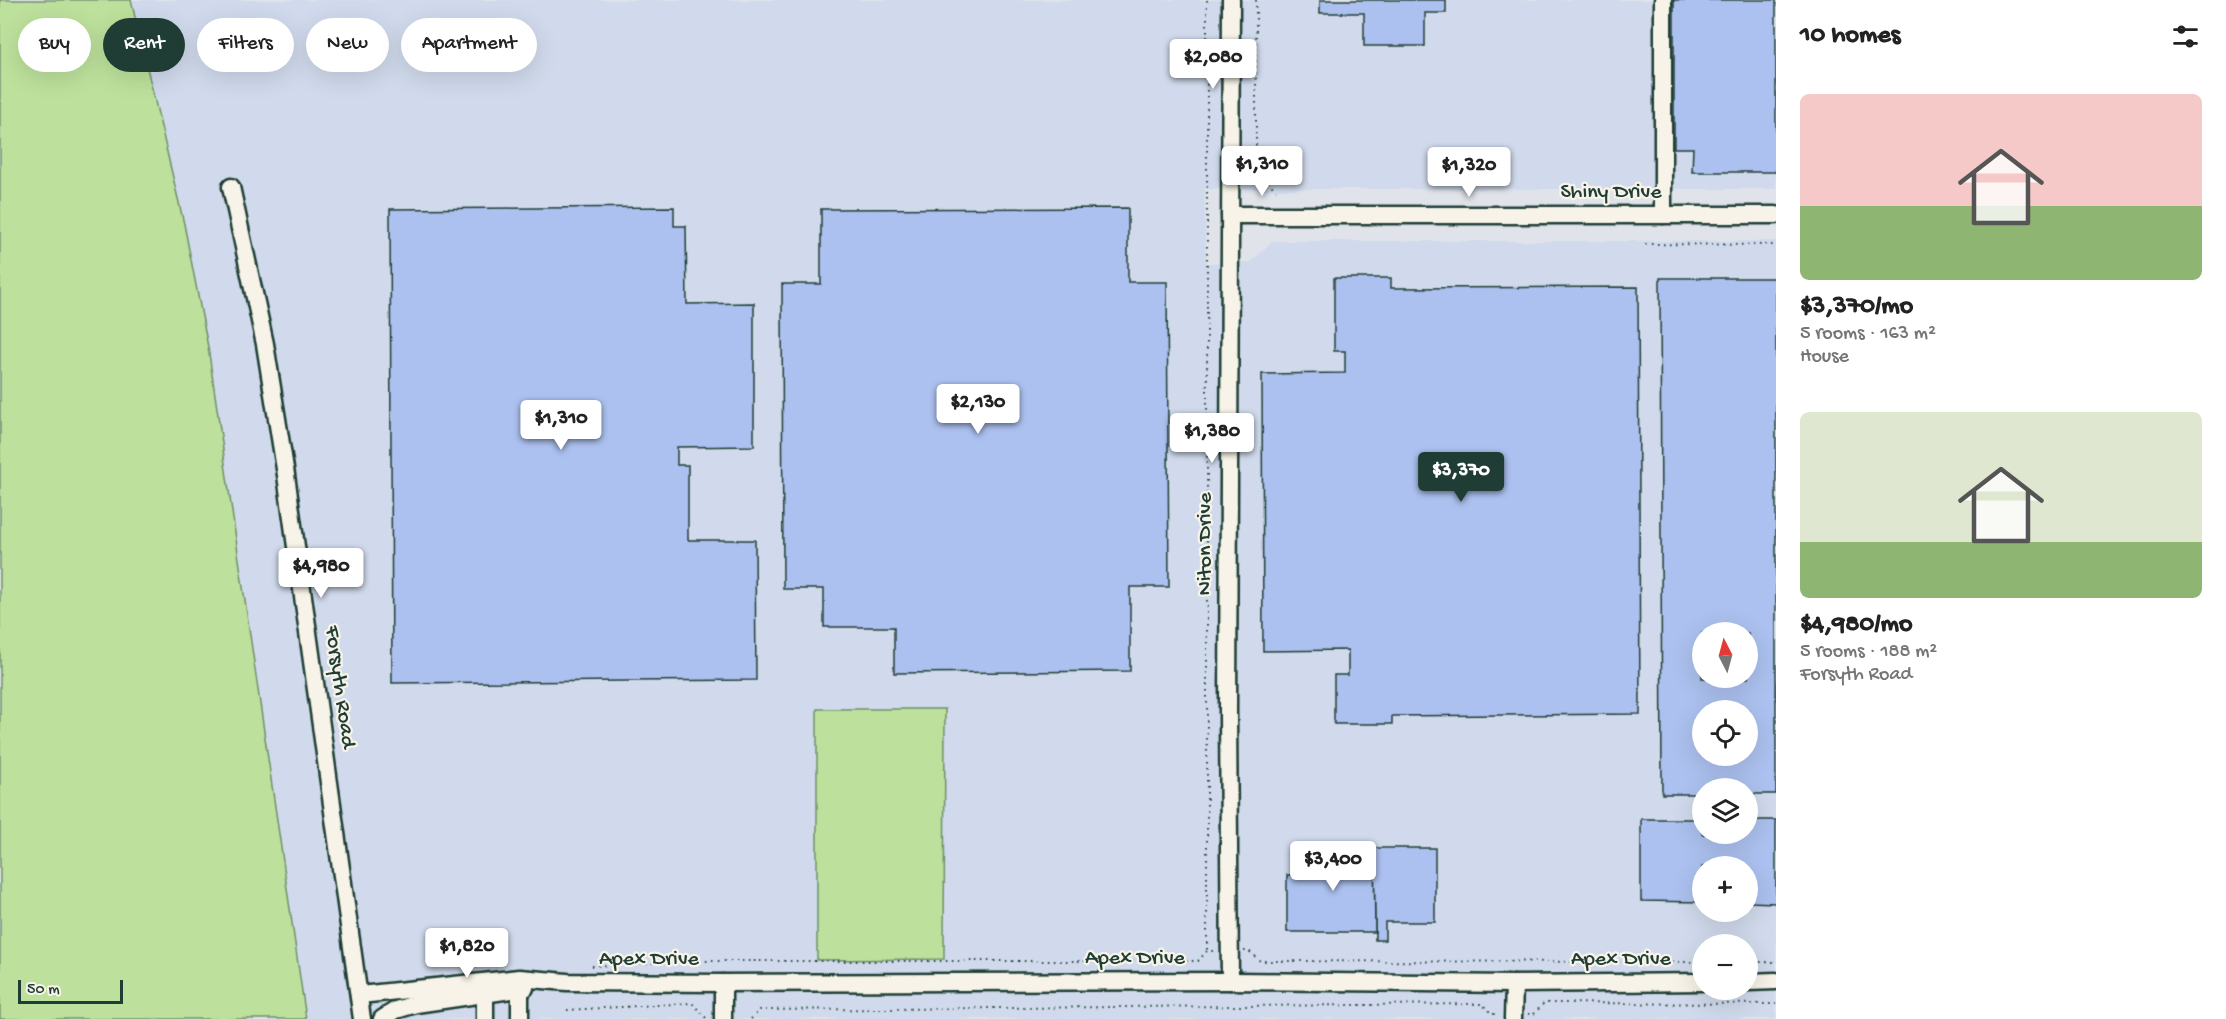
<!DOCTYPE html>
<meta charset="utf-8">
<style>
body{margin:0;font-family:"Gochi Hand",sans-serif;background:#f2f2f2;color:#222;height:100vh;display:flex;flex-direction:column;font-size:22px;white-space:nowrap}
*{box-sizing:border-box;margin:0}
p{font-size:20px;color:#767676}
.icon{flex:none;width:33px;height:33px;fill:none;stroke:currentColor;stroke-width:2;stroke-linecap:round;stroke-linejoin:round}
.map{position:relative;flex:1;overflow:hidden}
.sheet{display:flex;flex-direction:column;background:#fff;width:450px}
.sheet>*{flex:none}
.top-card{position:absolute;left:18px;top:18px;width:570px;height:54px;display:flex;gap:12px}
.needle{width:39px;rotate:354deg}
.fabs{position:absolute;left:1692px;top:622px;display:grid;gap:12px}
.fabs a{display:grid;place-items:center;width:66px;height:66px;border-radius:50%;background:#fff;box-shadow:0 6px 24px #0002;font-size:30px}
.scale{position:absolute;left:18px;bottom:15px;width:105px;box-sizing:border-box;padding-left:6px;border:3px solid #1f3d34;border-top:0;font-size:16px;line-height:21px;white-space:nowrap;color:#1f3d34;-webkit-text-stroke:4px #f7f3e8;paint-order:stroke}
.price{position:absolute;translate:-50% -51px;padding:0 14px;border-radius:6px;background:#fff;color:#222;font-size:20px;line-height:39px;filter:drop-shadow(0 2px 3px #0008)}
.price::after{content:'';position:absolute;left:50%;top:36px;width:18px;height:14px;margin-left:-9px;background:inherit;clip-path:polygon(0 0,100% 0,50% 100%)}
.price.on{background:#1f3d34;color:#fff}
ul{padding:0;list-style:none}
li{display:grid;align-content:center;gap:12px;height:318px;padding:0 24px}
li span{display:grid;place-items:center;height:186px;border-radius:9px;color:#555}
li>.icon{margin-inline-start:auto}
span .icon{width:108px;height:108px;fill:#fffc;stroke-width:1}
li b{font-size:26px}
h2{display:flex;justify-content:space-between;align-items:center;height:72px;padding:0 24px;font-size:26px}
.pill{padding:0 21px;border-radius:27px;background:#fff;box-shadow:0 6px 24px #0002;font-size:21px;line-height:54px}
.pill.on{background:#1f3d34;color:#fff}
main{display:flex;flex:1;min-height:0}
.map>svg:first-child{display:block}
.built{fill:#d0daec;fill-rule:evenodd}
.green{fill:#bde19c;stroke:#6e8f68;stroke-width:1.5}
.building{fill:#acc1ef;stroke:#1f3d34;stroke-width:1.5;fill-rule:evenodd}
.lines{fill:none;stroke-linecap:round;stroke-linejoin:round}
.minor-casing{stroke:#1f3d34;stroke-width:21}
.path{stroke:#1f3d34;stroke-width:2;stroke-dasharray:1.5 4.5;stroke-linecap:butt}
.minor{stroke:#f7f3e8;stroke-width:16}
.labels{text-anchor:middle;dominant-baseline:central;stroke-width:4.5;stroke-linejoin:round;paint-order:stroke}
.street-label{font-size:22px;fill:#1f3d34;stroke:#f7f3e8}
</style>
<main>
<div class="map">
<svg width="1776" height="1019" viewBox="0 0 1776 1019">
<rect width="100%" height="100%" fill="#e0e4ea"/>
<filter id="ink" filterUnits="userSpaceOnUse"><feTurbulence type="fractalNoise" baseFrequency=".0167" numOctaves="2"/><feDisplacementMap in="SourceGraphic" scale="12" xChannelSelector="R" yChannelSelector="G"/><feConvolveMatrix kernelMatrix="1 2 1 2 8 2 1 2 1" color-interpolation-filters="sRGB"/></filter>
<g filter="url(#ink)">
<!-- built -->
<path class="built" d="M 0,0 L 1776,0 L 1776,189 L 1205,189 L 1206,263 L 1251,262 L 1272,241 L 1776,241 L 1776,1019 L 0,1019 ZM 1702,633 L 1748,633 L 1748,678 L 1702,678 ZM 1702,711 L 1748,711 L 1748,756 L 1702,756 ZM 1702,789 L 1748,789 L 1748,834 L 1702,834 ZM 1702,867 L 1748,867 L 1748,912 L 1702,912 ZM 1702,945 L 1748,945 L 1748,990 L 1702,990 Z"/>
<!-- green -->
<g class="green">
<path d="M 0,0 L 131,0 L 184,224 L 208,347 L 306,1019 L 0,1019 Z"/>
<path d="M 817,709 L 945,709 L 944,959 L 817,960 Z"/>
</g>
<!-- building -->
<g class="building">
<path d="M 1320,0 L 1446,0 L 1446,13 L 1425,13 L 1425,46 L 1364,46 L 1364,13 L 1320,13 Z"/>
<path d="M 1674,0 L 1776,0 L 1776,172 L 1692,172 L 1693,148 L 1674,148 Z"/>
<path d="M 674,207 L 674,226 L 686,226 L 687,304 L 754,303 L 754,446 L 677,447 L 677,465 L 688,465 L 688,540 L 755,540 L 756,680 L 392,683 L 390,209 Z"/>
<path d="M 1128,208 L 1128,282 L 1167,282 L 1169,587 L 1130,587 L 1130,671 L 894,673 L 894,627 L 824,627 L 824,589 L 783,589 L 782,284 L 821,284 L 821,209 Z"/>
<path d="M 1334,278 L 1391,278 L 1391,288 L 1638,287 L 1640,714 L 1392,716 L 1392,724 L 1334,724 L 1334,675 L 1348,675 L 1348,650 L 1263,651 L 1262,374 L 1345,373 L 1345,351 L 1334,351 Z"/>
<path d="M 1660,278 L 1776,278 L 1776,794 L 1748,794 L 1748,789 L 1702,789 L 1702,794 L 1662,794 ZM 1702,633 L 1748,633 L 1748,678 L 1702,678 ZM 1702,711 L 1748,711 L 1748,756 L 1702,756 Z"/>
<path d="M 1641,819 L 1702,819 L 1702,834 L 1748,834 L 1748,820 L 1776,820 L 1776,903 L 1748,902 L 1748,867 L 1702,867 L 1702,902 L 1641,901 Z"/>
<path d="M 1374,848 L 1435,848 L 1435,922 L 1385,922 L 1385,940 L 1375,940 Z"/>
<path d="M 1374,848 L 1375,932 L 1287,932 L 1287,875 L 1303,875 L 1303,849 Z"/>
</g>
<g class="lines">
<!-- minor casing -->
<g class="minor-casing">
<g id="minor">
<path d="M 231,187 L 265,344 L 286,475 L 362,1019"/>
<path d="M 1230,215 L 1776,215"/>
<path d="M 1663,215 L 1663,0"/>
<path d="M 1230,981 L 1228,713 L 1231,0"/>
<path d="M 1748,982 L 1776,981"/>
<path d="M 485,994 L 485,1019"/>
<path d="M 360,995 L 519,978 L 567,982 L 723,983 L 1230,981 L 1514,984 L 1702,982"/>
<path d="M 382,1019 L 396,1010 L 416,1004 L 525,988"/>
<path d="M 520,1019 L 520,989"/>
<path d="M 723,1019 L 723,983"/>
<path d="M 1513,1019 L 1514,984"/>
</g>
</g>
<!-- path -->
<g class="path">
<path d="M 1207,0 L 1207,951"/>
<path d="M 1256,0 L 1256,170 L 1276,190"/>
<path d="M 1645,244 L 1776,245"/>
<path d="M 1244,951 L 1249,951 L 1260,961 L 1702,962"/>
<path d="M 1748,962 L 1776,962"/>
<path d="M 592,966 L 692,961 L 1198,961 L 1207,951 L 1214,951"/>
<path d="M 567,1010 L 692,1003 L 707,1019"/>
<path d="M 1528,1014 L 1534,1014 L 1544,1003 L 1776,1004"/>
<path d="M 751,1019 L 760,1010 L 1482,1004 L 1492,1014 L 1499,1014"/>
</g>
<!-- minor -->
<use href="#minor" class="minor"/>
</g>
</g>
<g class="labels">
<!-- street labels -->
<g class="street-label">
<text x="1611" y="193">Shiny Drive</text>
<text transform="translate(1206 544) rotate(-90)">Niton Drive</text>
<text transform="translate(339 687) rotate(82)">Forsyth Road</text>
<text x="1135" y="959">Apex Drive</text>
<text x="649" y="960">Apex Drive</text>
<text x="1621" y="960">Apex Drive</text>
</g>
</g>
</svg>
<div class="fabs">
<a><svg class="needle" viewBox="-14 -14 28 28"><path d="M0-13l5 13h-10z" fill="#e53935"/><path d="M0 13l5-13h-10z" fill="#767676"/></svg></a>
<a><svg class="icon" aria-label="locate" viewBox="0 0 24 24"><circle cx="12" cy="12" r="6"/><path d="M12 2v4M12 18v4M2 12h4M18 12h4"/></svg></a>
<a><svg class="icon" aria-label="layers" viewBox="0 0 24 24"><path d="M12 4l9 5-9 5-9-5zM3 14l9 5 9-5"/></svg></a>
<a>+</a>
<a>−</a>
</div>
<div class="scale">50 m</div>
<b class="price" style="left:1213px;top:90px">$2,080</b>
<b class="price" style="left:1262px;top:197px">$1,310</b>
<b class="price" style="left:1469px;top:198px">$1,320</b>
<b class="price" style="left:978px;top:435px">$2,130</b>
<b class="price" style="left:561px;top:451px">$1,310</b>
<b class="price" style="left:1212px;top:464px">$1,380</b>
<b class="price on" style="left:1461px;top:503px">$3,370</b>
<b class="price" style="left:321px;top:599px">$4,980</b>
<b class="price" style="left:1333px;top:892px">$3,400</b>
<b class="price" style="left:467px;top:979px">$1,820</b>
<div class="top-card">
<a class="pill">Buy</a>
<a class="pill on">Rent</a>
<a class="pill">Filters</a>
<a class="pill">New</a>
<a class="pill">Apartment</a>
</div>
</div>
<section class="sheet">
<h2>10 homes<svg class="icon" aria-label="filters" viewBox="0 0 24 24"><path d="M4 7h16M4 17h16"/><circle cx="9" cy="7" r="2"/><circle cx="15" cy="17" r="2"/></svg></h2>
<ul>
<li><span style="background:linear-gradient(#f6c9c9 60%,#8fb573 0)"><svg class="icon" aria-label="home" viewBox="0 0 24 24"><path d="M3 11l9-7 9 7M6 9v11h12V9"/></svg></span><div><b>$3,370/mo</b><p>5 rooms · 163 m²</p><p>House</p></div></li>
<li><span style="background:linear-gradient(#dfe7d0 70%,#8fb573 0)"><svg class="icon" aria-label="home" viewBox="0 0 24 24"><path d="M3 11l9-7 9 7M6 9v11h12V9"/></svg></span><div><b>$4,980/mo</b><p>5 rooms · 188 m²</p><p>Forsyth Road</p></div></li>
</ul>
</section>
</main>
